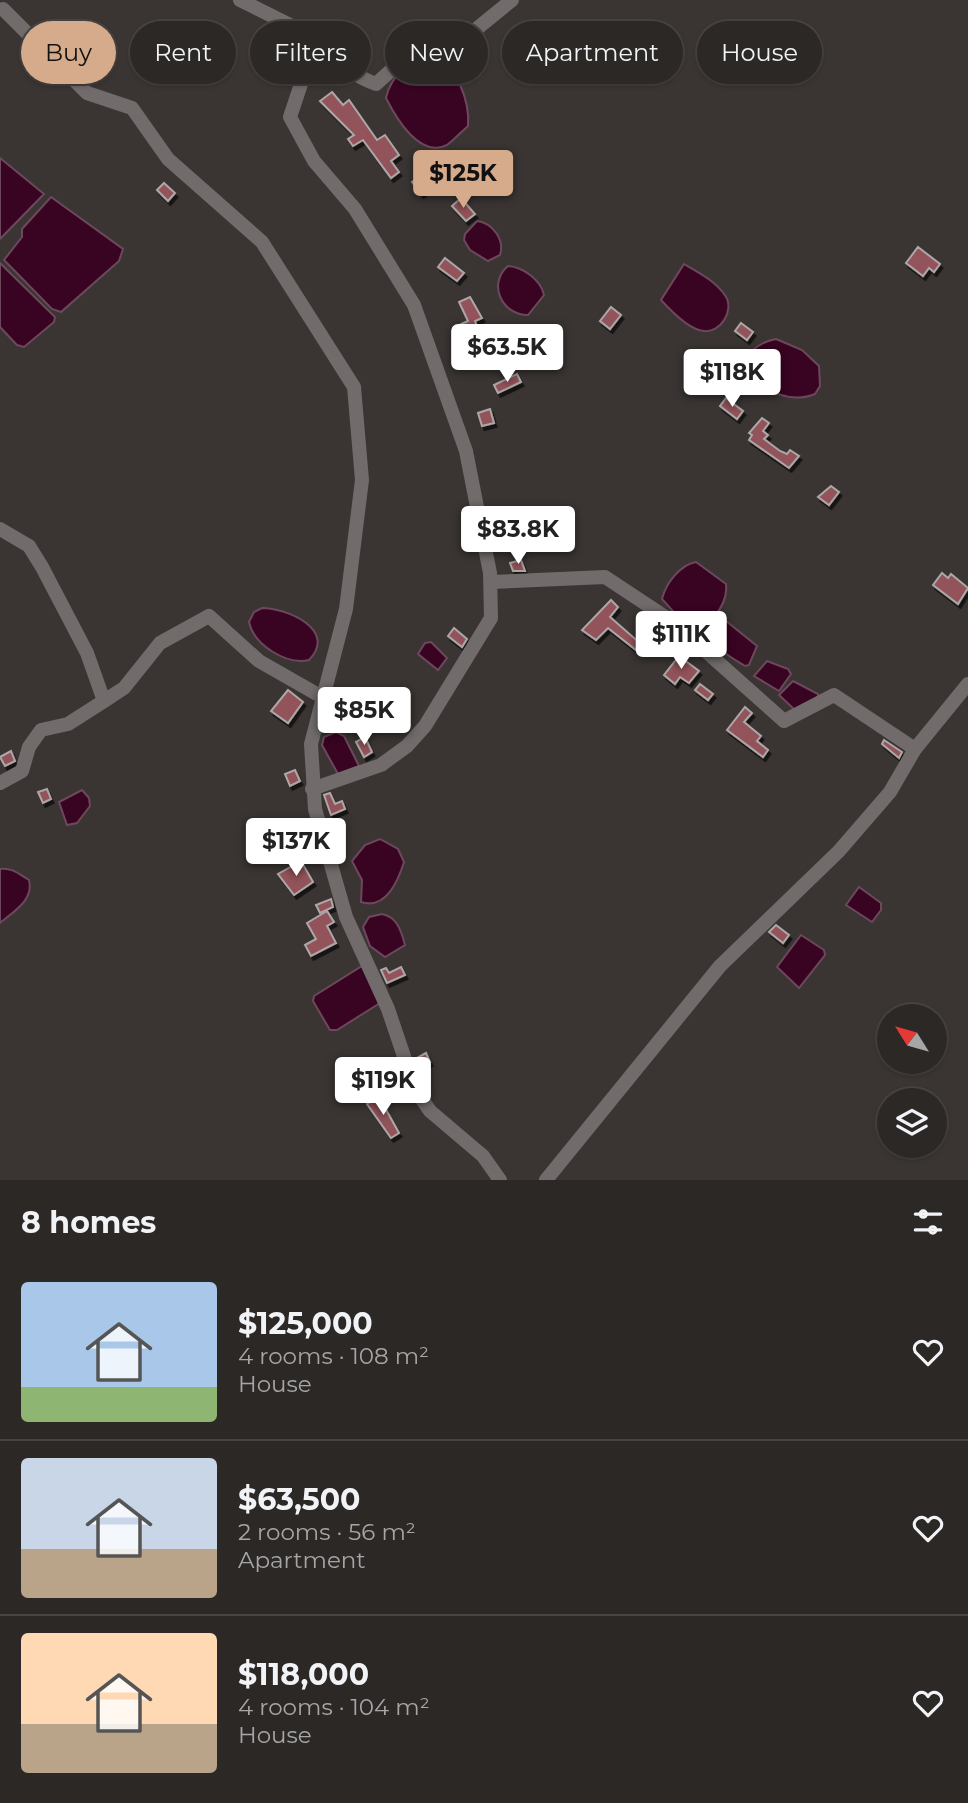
<!DOCTYPE html>
<meta charset="utf-8">
<style>
body{margin:0;font-family:Montserrat,sans-serif;background:#34302e;color:#f1f3f6;height:100vh;display:flex;flex-direction:column;font-size:26px;white-space:nowrap}
*{box-sizing:border-box;margin:0}
p{font-size:23px;color:#a6a6a7}
.icon{flex:none;width:38px;height:38px;fill:none;stroke:currentColor;stroke-width:2;stroke-linecap:round;stroke-linejoin:round}
.map{position:relative;height:1180px;overflow:hidden}
.details{display:flex;flex-direction:column;background:#2c2826;flex:1}
.details>*{flex:none}
.guide{position:absolute;left:21px;top:21px;width:928px;height:63px;display:flex;gap:14px}
.needle{width:46px;rotate:307deg}
.buttons{position:absolute;left:877px;top:1004px;display:grid;gap:14px}
.buttons a{display:grid;place-items:center;width:70px;height:70px;border-radius:50%;background:#2c2826;box-shadow:0 2px 5px #0004,0 0 0 2px #484443;font-size:35px}
.price{position:absolute;translate:-50% -60px;padding:0 16px;border-radius:7px;background:#fff;color:#222;font-size:23px;line-height:46px;filter:drop-shadow(0 2px 4px #0008)}
.price::after{content:'';position:absolute;left:50%;top:42px;width:21px;height:16px;margin-left:-10px;background:inherit;clip-path:polygon(0 0,100% 0,50% 100%)}
.price.on{background:#d6ab8b;color:#111}
ul{padding:0;list-style:none}
li{display:flex;align-items:center;gap:21px;height:175px;padding:0 21px}
li+li{border-top:2px solid #484443}
li span{display:grid;place-items:center;flex:none;width:196px;height:140px;border-radius:7px;color:#555}
li>.icon{margin-inline-start:auto}
span .icon{width:84px;height:84px;fill:#fffc;stroke-width:1}
li b{font-size:30px}
h2{display:flex;justify-content:space-between;align-items:center;height:84px;padding:0 21px;font-size:30px}
.pill{padding:0 24px;border-radius:32px;background:#2c2826;box-shadow:0 2px 5px #0004,0 0 0 2px #484443;font-size:24px;line-height:63px}
.pill.on{background:#d6ab8b;color:#111}
.map>svg:first-child{display:block}
.water{fill:#380421;stroke:#6d485c;stroke-width:2}
.building{fill:#93535a;stroke:#ada7a7;stroke-width:2;filter:url(#shadow)}
.lines{fill:none;stroke-linecap:round;stroke-linejoin:round}
.minor{stroke:#716c6b;stroke-width:14}
</style>
<div class="map">
<svg width="968" height="1180" viewBox="0 0 968 1180">
<defs>
<filter id="shadow"><feDropShadow dx="2.5" dy="4" stdDeviation="0" flood-color="#0009"/></filter>
</defs>
<rect width="100%" height="100%" fill="#3a3533"/>
<!-- water -->
<g class="water">
<path d="M 433,55 C 457,65 470,102 468,126 C 461,132 454,140 447,145 C 420,159 396,118 386,98 C 390,78 411,56 433,55 Z"/>
<path d="M 0,158 L 44,194 L 0,239 Z"/>
<path d="M 51,197 L 123,249 L 119,261 L 61,312 L 52,309 L 4,260 L 22,237 L 22,229 Z"/>
<path d="M 477,221 C 492,223 505,239 500,255 L 488,261 L 470,250 L 464,240 L 465,234 Z"/>
<path d="M 0,263 L 55,317 L 54,322 L 24,347 L 17,345 L 0,327 Z"/>
<path d="M 684,264 C 698,272 717,282 726,297 C 734,310 721,333 704,331 C 689,330 671,311 661,300 Z"/>
<path d="M 508,266 C 523,267 541,280 544,295 L 528,315 C 502,315 487,284 508,266 Z"/>
<path d="M 776,339 L 802,350 L 819,366 L 820,386 L 815,394 C 791,404 764,391 747,374 C 739,355 760,342 776,339 Z"/>
<path d="M 696,562 L 726,584 C 728,601 716,619 701,627 L 680,619 L 662,599 C 666,583 680,565 696,562 Z"/>
<path d="M 262,608 C 287,608 338,630 309,660 C 286,665 254,645 249,622 L 254,612 Z"/>
<path d="M 726,621 L 757,646 L 749,665 L 745,666 C 731,657 709,647 714,628 Z"/>
<path d="M 431,642 L 447,658 L 438,670 L 418,654 L 425,643 Z"/>
<path d="M 767,661 L 788,669 L 791,674 L 779,691 L 754,676 Z"/>
<path d="M 793,681 L 818,694 L 818,697 L 796,711 L 779,695 Z"/>
<path d="M 336,732 L 344,736 L 359,766 L 338,774 L 322,745 L 324,737 Z"/>
<path d="M 82,790 L 89,798 L 90,806 L 77,823 L 67,825 L 59,802 Z"/>
<path d="M 380,839 L 398,849 L 404,862 C 398,881 386,910 361,902 L 362,880 L 352,861 L 365,845 Z"/>
<path d="M 0,869 C 11,867 19,874 29,880 C 34,900 14,911 0,923 Z"/>
<path d="M 859,887 L 881,903 L 881,910 L 872,922 L 846,905 Z"/>
<path d="M 382,914 C 397,917 401,930 405,945 L 385,957 L 370,946 L 363,927 L 369,917 Z"/>
<path d="M 801,935 L 824,950 L 825,955 L 799,988 L 777,967 Z"/>
<path d="M 362,966 L 380,1003 L 337,1030 L 330,1030 L 313,1001 L 314,996 Z"/>
</g>
<!-- building -->
<g class="building">
<path d="M 332,92 L 343,105 L 349,100 L 377,140 L 385,135 L 399,155 L 391,161 L 399,172 L 391,178 L 363,140 L 353,146 L 348,139 L 354,135 L 320,101 Z"/>
<path d="M 422,175 L 430,187 L 421,194 L 412,182 Z"/>
<path d="M 164,183 L 175,193 L 168,201 L 157,190 Z"/>
<path d="M 461,198 L 475,214 L 466,221 L 452,206 Z"/>
<path d="M 918,247 L 940,264 L 934,272 L 929,268 L 923,276 L 906,263 Z"/>
<path d="M 445,258 L 464,273 L 457,281 L 438,267 Z"/>
<path d="M 470,297 L 482,318 L 475,321 L 483,343 L 475,347 L 469,337 L 465,339 L 459,325 L 468,321 L 459,302 Z"/>
<path d="M 611,307 L 621,315 L 610,329 L 600,321 Z"/>
<path d="M 741,323 L 753,332 L 747,340 L 735,331 Z"/>
<path d="M 517,374 L 521,382 L 498,393 L 494,385 Z"/>
<path d="M 726,398 L 743,411 L 737,419 L 720,406 Z"/>
<path d="M 490,409 L 494,423 L 482,426 L 478,413 Z"/>
<path d="M 762,418 L 769,423 L 763,431 L 768,435 L 764,439 L 780,451 L 787,454 L 790,450 L 799,456 L 789,468 L 749,440 L 752,435 L 749,433 Z"/>
<path d="M 831,486 L 839,492 L 829,505 L 818,497 Z"/>
<path d="M 521,560 L 525,571 L 513,571 L 510,563 Z"/>
<path d="M 942,573 L 948,578 L 951,574 L 968,588 L 958,604 L 933,585 Z"/>
<path d="M 611,600 L 618,607 L 610,617 L 641,644 L 636,650 L 608,628 L 596,640 L 582,630 Z"/>
<path d="M 454,628 L 467,639 L 462,647 L 448,636 Z"/>
<path d="M 679,656 L 699,671 L 689,683 L 680,677 L 675,684 L 664,675 Z"/>
<path d="M 700,684 L 713,694 L 708,700 L 695,690 Z"/>
<path d="M 288,690 L 303,702 L 288,723 L 271,711 Z"/>
<path d="M 745,707 L 752,713 L 744,722 L 761,736 L 757,741 L 768,750 L 763,757 L 727,730 Z"/>
<path d="M 365,737 L 372,752 L 364,757 L 356,742 Z"/>
<path d="M 884,740 L 902,752 L 899,758 L 882,744 Z"/>
<path d="M 11,751 L 15,761 L 5,766 L 0,757 Z"/>
<path d="M 295,770 L 300,781 L 290,786 L 285,774 Z"/>
<path d="M 47,789 L 51,799 L 43,803 L 38,792 Z"/>
<path d="M 330,793 L 335,804 L 342,801 L 345,809 L 331,815 L 324,795 Z"/>
<path d="M 306,825 L 311,834 L 305,837 L 312,851 L 301,857 L 294,842 L 267,858 L 261,848 Z"/>
<path d="M 301,861 L 313,882 L 294,895 L 278,874 Z"/>
<path d="M 331,899 L 333,907 L 320,913 L 316,905 Z"/>
<path d="M 327,911 L 334,922 L 327,926 L 336,943 L 311,956 L 305,945 L 316,939 L 307,923 Z"/>
<path d="M 776,925 L 789,935 L 783,943 L 769,932 Z"/>
<path d="M 401,967 L 405,975 L 387,983 L 381,970 L 386,968 L 389,973 Z"/>
<path d="M 426,1053 L 430,1062 L 418,1068 L 415,1059 Z"/>
<path d="M 379,1097 L 399,1133 L 391,1138 L 367,1104 Z"/>
</g>
<g class="lines">
<!-- minor -->
<g class="minor">
<path d="M 240,0 L 296,28 L 311,39 L 312,51 L 290,117 L 314,161 L 355,209 L 414,305 L 466,451 L 490,573 L 491,618 L 425,726 L 407,746 L 381,765 L 312,789"/>
<path d="M 3,9 L 87,93 L 132,108 L 168,159 L 262,242 L 354,387 L 362,480 L 346,609 L 311,744 L 315,809 L 346,917 L 388,1009 L 415,1089 L 430,1111 L 483,1156 L 500,1180"/>
<path d="M 312,51 C 335,60 353,76 376,84 L 430,35 L 453,48 L 512,0"/>
<path d="M 0,529 L 29,546 L 42,567 L 87,653 L 104,701"/>
<path d="M 491,582 L 605,577 L 673,622 L 784,721 L 834,695 L 915,749"/>
<path d="M 0,783 L 22,771 L 29,747 L 41,730 L 68,724 L 104,701 L 124,688 L 160,643 L 209,616 L 259,661 L 322,697"/>
<path d="M 546,1180 L 720,966 L 839,851 L 890,792 L 915,749 L 968,684"/>
</g>
</g>
</svg>
<div class="buttons">
<a><svg class="needle" viewBox="-14 -14 28 28"><path d="M0-13l5 13h-10z" fill="#e53935"/><path d="M0 13l5-13h-10z" fill="#a6a6a7"/></svg></a>
<a><svg class="icon" aria-label="layers" viewBox="0 0 24 24"><path d="M12 4l9 5-9 5-9-5zM3 14l9 5 9-5"/></svg></a>
</div>
<b class="price on" style="left:463px;top:210px">$125K</b>
<b class="price" style="left:507px;top:384px">$63.5K</b>
<b class="price" style="left:732px;top:409px">$118K</b>
<b class="price" style="left:518px;top:566px">$83.8K</b>
<b class="price" style="left:681px;top:671px">$111K</b>
<b class="price" style="left:364px;top:747px">$85K</b>
<b class="price" style="left:296px;top:878px">$137K</b>
<b class="price" style="left:383px;top:1117px">$119K</b>
<div class="guide">
<a class="pill on">Buy</a>
<a class="pill">Rent</a>
<a class="pill">Filters</a>
<a class="pill">New</a>
<a class="pill">Apartment</a>
<a class="pill">House</a>
</div>
</div>
<section class="details">
<h2>8 homes<svg class="icon" aria-label="filters" viewBox="0 0 24 24"><path d="M4 7h16M4 17h16"/><circle cx="9" cy="7" r="2"/><circle cx="15" cy="17" r="2"/></svg></h2>
<ul>
<li><span style="background:linear-gradient(#a9c7e8 75%,#8fb573 0)"><svg class="icon" aria-label="home" viewBox="0 0 24 24"><path d="M3 11l9-7 9 7M6 9v11h12V9"/></svg></span><div><b>$125,000</b><p>4 rooms · 108 m²</p><p>House</p></div><svg class="icon" aria-label="heart" viewBox="0 0 24 24"><path d="M12 20l-8-8c-3-5 5-10 8-4 3-6 11-1 8 4z"/></svg></li>
<li><span style="background:linear-gradient(#c9d6e8 65%,#b9a48a 0)"><svg class="icon" aria-label="home" viewBox="0 0 24 24"><path d="M3 11l9-7 9 7M6 9v11h12V9"/></svg></span><div><b>$63,500</b><p>2 rooms · 56 m²</p><p>Apartment</p></div><svg class="icon" aria-label="heart" viewBox="0 0 24 24"><path d="M12 20l-8-8c-3-5 5-10 8-4 3-6 11-1 8 4z"/></svg></li>
<li><span style="background:linear-gradient(#ffd9b3 65%,#b9a48a 0)"><svg class="icon" aria-label="home" viewBox="0 0 24 24"><path d="M3 11l9-7 9 7M6 9v11h12V9"/></svg></span><div><b>$118,000</b><p>4 rooms · 104 m²</p><p>House</p></div><svg class="icon" aria-label="heart" viewBox="0 0 24 24"><path d="M12 20l-8-8c-3-5 5-10 8-4 3-6 11-1 8 4z"/></svg></li>
</ul>
</section>
